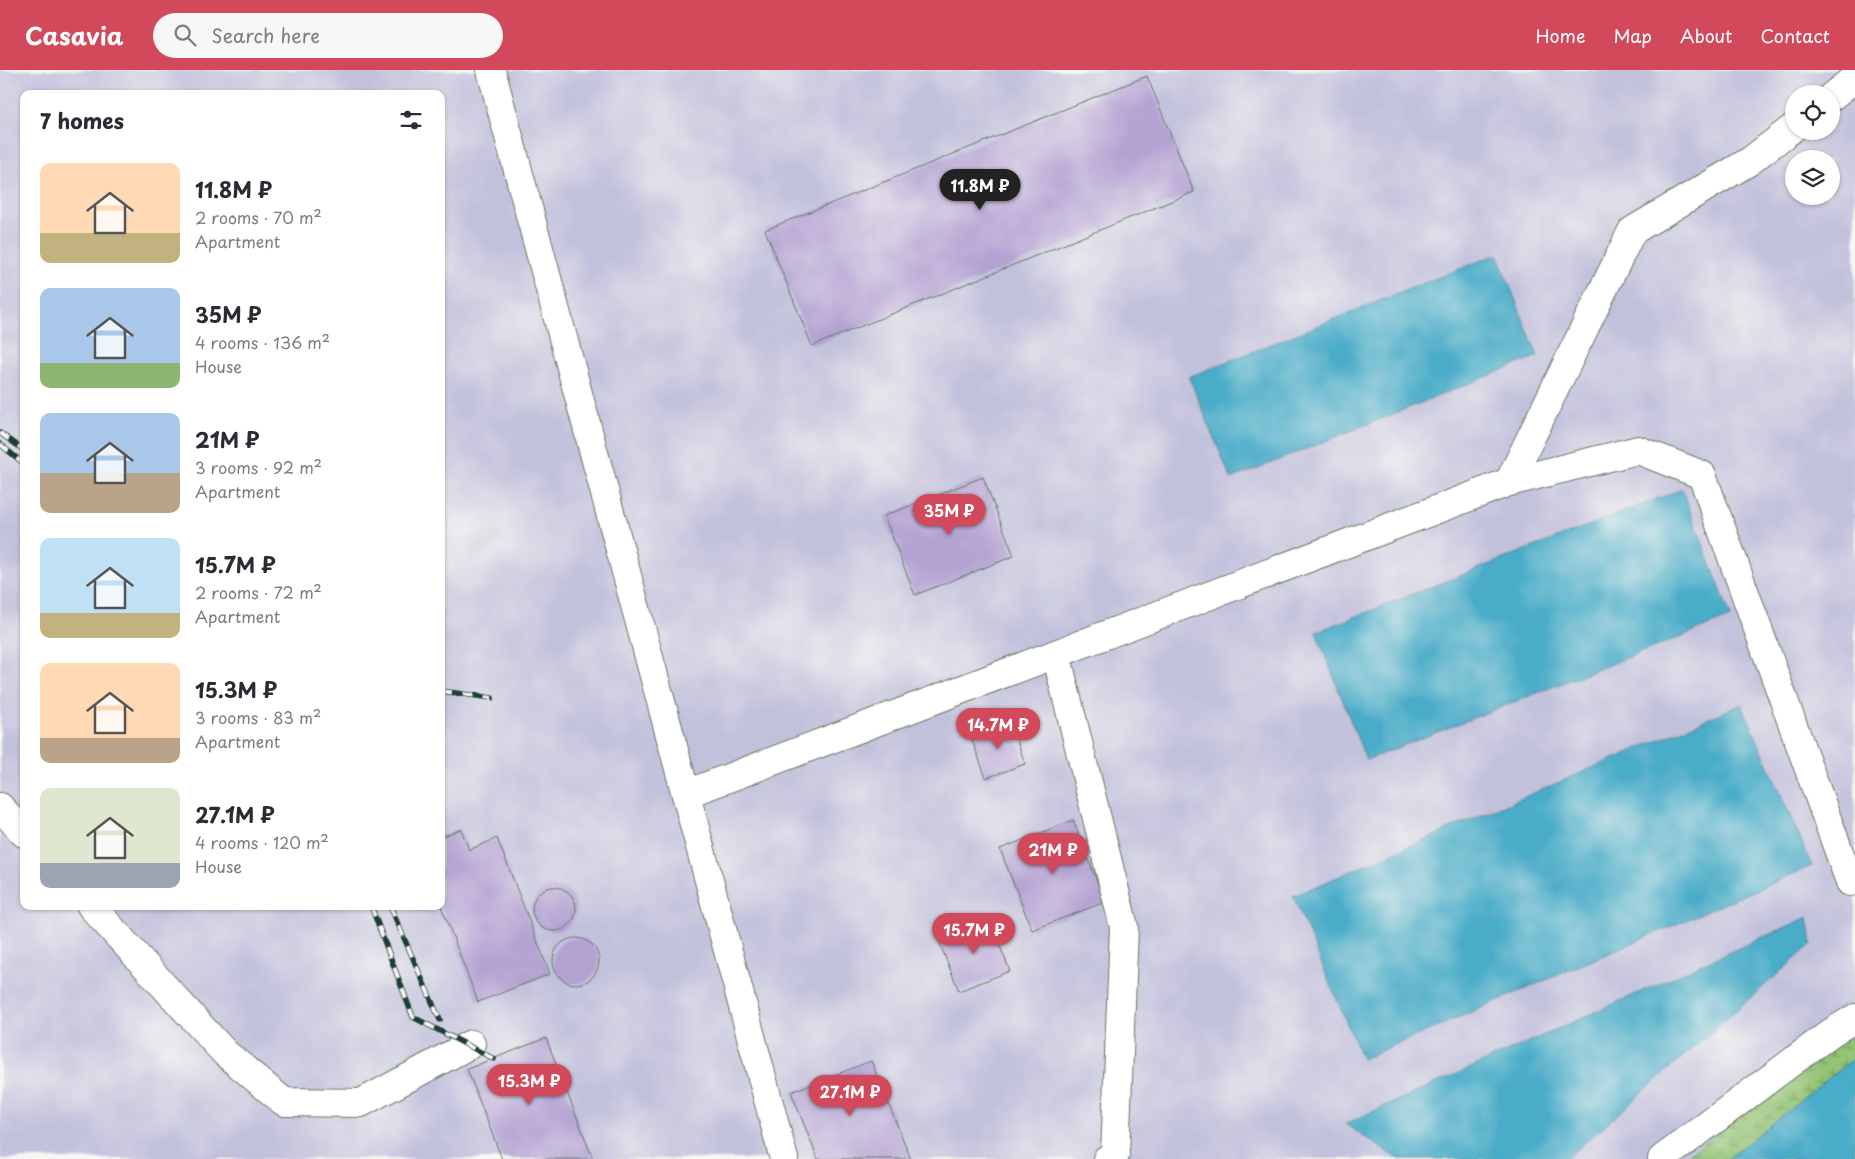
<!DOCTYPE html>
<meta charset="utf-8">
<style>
body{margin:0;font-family:"Playpen Sans",sans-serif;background:#f7f7f7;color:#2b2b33;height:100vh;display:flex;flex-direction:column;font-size:19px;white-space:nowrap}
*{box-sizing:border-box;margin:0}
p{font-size:16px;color:#7c7c81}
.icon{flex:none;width:28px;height:28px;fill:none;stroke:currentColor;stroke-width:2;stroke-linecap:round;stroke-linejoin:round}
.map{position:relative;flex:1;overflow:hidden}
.side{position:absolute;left:20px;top:20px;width:425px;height:820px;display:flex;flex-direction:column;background:#fff;border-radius:10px;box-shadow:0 1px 4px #0004}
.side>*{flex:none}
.controls{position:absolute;left:1785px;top:15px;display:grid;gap:10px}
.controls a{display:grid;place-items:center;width:55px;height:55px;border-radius:50%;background:#fff;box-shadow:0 1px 4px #0004;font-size:25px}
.price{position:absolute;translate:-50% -42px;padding:0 11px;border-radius:18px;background:#d1495b;color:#fff;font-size:16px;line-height:32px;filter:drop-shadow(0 1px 2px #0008)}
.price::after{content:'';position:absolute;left:50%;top:30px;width:15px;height:11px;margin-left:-8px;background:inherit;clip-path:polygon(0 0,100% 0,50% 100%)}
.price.active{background:#222;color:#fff}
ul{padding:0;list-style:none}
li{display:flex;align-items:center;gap:15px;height:125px;padding:0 20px}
li span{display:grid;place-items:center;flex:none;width:140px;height:100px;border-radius:10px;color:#555}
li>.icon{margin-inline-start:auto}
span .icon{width:60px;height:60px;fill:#fffc;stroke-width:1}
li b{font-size:21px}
h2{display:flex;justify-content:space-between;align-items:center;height:60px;padding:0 20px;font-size:21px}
header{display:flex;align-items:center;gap:30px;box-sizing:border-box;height:70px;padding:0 25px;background:#d1495b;color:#fff}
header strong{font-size:24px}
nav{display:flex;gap:28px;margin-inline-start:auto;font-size:18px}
.search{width:350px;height:45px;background:#f7f7f7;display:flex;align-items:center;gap:12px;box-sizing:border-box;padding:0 18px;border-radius:28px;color:#7c7c81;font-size:19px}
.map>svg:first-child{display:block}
.industrial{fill:#c2c1dc;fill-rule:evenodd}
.wetland{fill:url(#wetland-marsh);stroke:#598054}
.water{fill:#48acc8;stroke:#34747e}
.building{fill:#b4a2d3}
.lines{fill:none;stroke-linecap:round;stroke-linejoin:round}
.minor-casing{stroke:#657765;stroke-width:30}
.minor{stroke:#fff;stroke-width:28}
.rail-casing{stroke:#1f3d34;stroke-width:5.5}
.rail{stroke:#f6f6f2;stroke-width:4;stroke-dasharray:11;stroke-linecap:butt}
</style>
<header>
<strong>Casavia</strong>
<div class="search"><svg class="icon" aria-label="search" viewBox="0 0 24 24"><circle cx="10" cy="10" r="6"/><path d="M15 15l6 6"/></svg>Search here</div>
<nav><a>Home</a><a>Map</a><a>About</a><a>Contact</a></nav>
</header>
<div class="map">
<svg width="1855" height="1089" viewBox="0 0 1855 1089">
<defs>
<pattern id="wetland-marsh" width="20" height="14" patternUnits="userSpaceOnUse" patternTransform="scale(1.25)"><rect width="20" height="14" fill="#93c373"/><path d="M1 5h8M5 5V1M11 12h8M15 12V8" fill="none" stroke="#77a05f"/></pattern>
</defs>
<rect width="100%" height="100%" fill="#f6f6f2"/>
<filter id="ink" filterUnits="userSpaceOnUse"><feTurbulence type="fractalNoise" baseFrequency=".02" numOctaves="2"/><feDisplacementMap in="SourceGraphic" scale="10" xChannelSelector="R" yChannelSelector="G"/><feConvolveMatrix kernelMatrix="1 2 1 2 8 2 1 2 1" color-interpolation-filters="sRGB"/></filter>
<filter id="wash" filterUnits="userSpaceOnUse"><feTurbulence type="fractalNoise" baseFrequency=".0096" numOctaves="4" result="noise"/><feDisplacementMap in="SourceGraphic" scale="20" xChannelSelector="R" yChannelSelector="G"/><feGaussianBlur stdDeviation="1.12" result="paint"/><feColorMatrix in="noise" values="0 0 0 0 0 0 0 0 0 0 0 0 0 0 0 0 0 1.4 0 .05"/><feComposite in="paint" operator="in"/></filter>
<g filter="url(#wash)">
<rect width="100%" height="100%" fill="#e8e2c1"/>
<!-- industrial -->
<path class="industrial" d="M 0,0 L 1855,0 L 1855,962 L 1682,1089 L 0,1089 ZM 24,24 L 441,24 L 441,836 L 24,836 ZM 1794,24 L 1831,24 L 1831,61 L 1794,61 ZM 1794,89 L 1831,89 L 1831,126 L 1794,126 Z"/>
<!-- wetland -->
<path class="wetland" d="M 1855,962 L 1855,987 L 1727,1089 L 1682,1089 Z"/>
<!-- water -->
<g class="water">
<path d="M 1497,184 L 1538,286 L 1231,409 L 1189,307 Z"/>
<path d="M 1682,419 L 1731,547 L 1366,690 L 1316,562 Z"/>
<path d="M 1742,634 L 1812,796 L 1362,989 L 1293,826 Z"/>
<path d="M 1808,847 L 1812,874 L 1566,1089 L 1398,1089 L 1345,1054 Z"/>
<path d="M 1855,987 L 1855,1089 L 1727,1089 Z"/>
</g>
<g id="blocks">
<!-- building -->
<g class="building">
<path d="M 1147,6 L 1194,122 L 812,276 L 765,160 Z"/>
<path d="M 983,407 L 1014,486 L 915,525 L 884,446 Z"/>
<path d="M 1011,653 L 1025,694 L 986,708 L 971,667 Z"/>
<path d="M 1073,750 L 1105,832 L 1032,860 L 1000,779 Z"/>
<path d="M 461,759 L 469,780 L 497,768 L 550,904 L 478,932 L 441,836 L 441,767 Z"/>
<circle cx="554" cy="839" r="22"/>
<path d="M 989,849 L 1010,901 L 959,921 L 938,869 Z"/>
<circle cx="576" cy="891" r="23"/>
<path d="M 546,968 L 593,1089 L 502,1089 L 467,999 Z"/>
<path d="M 871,991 L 911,1089 L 818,1089 L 791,1022 Z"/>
</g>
</g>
</g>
<g filter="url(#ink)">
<use href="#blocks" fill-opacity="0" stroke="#657765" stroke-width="1"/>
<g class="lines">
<!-- minor casing -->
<g class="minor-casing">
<g id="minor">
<path d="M 491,0 L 784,1089"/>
<path d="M 1831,27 L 1855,8"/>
<path d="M 1509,412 L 1632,161 L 1750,91 L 1794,57"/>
<path d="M 1056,584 L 1124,857 L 1115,1085 L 1107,1089"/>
<path d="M 686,724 L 1509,412 L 1638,380 L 1702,405 L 1850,812"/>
<path d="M 0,737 L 24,763"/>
<path d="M 91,836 L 225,983 L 284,1032 L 361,1033 L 471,974"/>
<path d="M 1662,1089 L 1832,962 L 1855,948"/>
</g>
</g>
<!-- minor -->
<use href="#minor" class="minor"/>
<!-- rail casing -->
<g class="rail-casing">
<g id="rail">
<path d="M 0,363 L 24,380"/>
<path d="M 0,374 L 24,394"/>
<path d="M 441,621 L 492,628"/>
<path d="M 371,836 L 413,947 L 494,989"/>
<path d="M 390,836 L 440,950"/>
</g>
</g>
<!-- rail -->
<use href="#rail" class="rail"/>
</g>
</g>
</svg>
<div class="controls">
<a><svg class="icon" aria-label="locate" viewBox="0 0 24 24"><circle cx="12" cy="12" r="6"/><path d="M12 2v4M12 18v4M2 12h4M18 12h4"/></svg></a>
<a><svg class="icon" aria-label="layers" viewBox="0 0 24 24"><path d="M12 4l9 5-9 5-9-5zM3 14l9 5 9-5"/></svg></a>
</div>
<b class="price active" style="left:980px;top:141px">11.8M ₽</b>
<b class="price" style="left:949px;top:466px">35M ₽</b>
<b class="price" style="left:998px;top:680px">14.7M ₽</b>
<b class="price" style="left:1053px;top:805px">21M ₽</b>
<b class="price" style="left:974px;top:885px">15.7M ₽</b>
<b class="price" style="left:529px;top:1036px">15.3M ₽</b>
<b class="price" style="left:850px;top:1047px">27.1M ₽</b>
<section class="side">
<h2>7 homes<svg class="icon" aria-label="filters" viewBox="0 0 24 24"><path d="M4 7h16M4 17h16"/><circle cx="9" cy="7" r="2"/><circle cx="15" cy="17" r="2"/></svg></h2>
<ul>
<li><span style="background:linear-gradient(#ffd9b3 70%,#c2b280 0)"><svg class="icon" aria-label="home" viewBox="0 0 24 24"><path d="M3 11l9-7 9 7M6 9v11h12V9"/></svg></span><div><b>11.8M ₽</b><p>2 rooms · 70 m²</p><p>Apartment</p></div></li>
<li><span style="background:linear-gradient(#a9c7e8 75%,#8fb573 0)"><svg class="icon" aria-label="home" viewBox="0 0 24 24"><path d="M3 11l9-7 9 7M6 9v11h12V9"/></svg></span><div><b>35M ₽</b><p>4 rooms · 136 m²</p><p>House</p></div></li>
<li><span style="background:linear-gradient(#a9c7e8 60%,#b9a48a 0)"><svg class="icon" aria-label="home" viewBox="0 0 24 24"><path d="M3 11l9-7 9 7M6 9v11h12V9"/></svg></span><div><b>21M ₽</b><p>3 rooms · 92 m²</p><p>Apartment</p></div></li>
<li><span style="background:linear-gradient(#bfe0f5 75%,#c2b280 0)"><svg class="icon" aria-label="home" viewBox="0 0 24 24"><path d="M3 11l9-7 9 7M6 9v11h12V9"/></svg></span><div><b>15.7M ₽</b><p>2 rooms · 72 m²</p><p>Apartment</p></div></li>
<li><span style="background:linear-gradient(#ffd9b3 75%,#b9a48a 0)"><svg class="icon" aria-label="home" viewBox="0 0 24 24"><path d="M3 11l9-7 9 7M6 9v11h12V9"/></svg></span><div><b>15.3M ₽</b><p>3 rooms · 83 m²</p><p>Apartment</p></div></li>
<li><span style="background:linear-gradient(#dfe7d0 75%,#9aa5b1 0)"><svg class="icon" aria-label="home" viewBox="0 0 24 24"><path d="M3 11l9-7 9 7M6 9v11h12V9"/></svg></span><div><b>27.1M ₽</b><p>4 rooms · 120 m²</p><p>House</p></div></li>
</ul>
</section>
</div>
